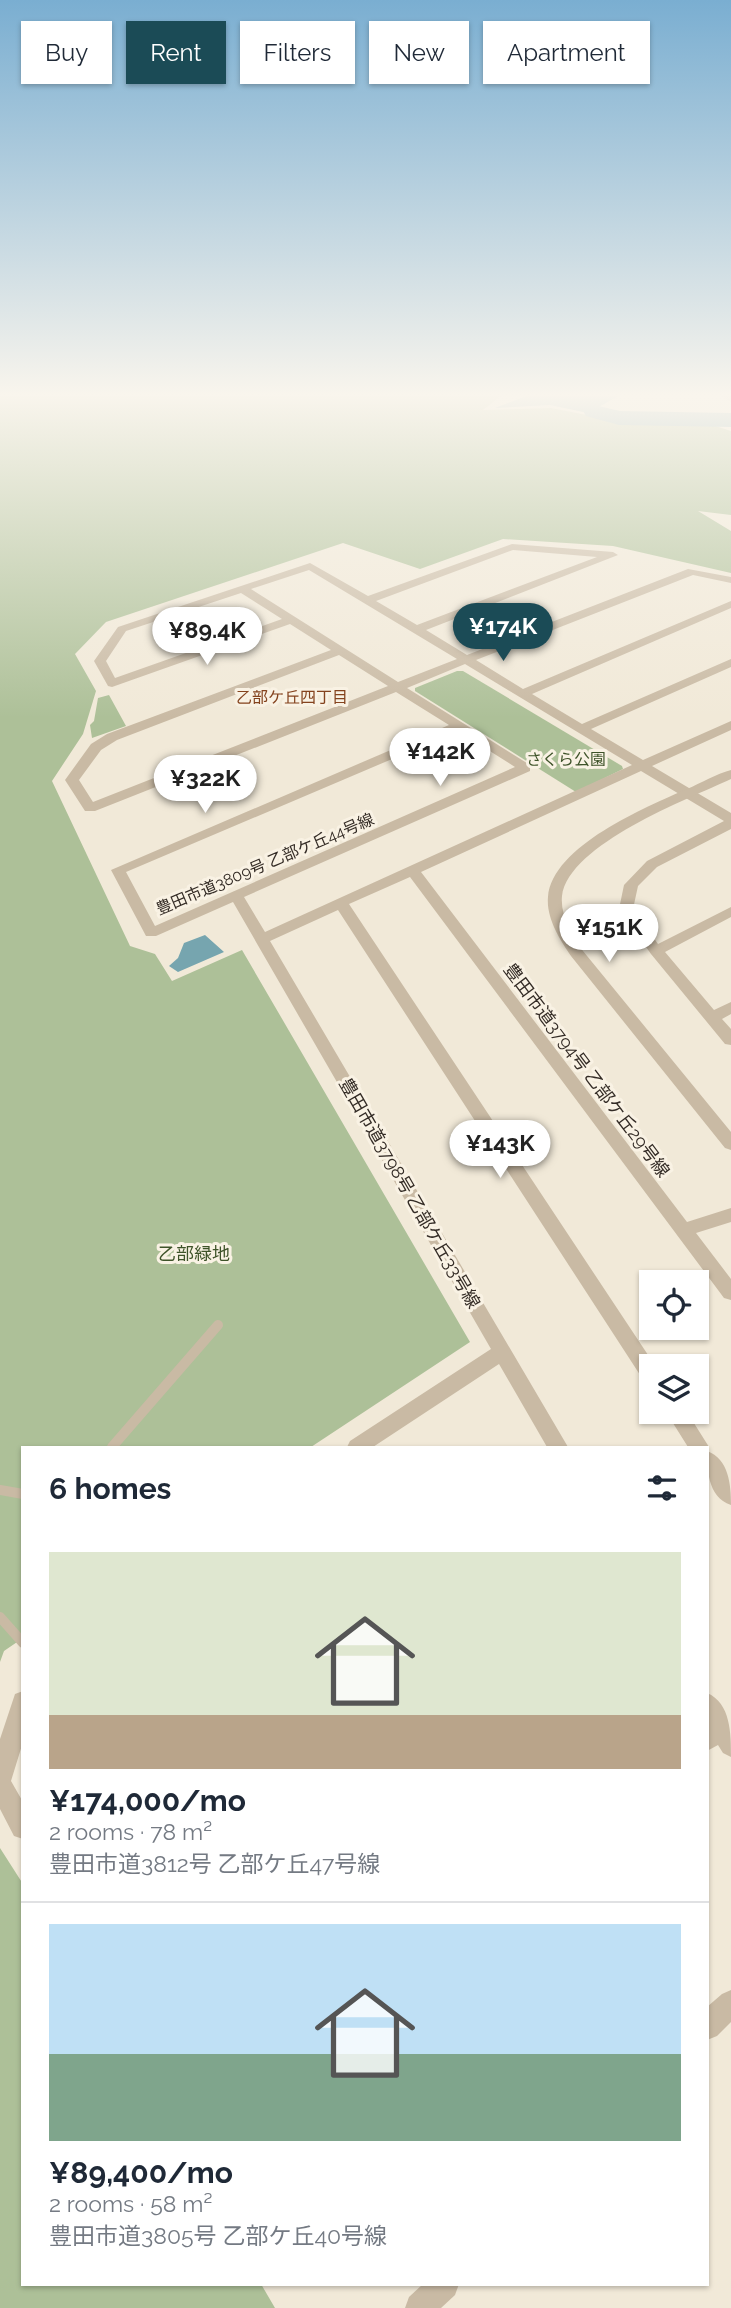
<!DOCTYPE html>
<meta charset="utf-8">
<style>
body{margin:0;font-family:Raleway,"Noto Sans JP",sans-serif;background:#f2f2f3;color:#1f2937;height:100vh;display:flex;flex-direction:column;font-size:26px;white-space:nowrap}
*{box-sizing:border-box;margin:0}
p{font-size:23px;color:#747a83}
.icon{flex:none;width:38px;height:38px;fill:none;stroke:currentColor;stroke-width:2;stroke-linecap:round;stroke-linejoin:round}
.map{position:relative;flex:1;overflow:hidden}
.side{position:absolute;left:21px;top:1446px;width:688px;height:840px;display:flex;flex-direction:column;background:#fff;border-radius:0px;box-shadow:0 2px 5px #0004}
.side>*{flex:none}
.guide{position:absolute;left:21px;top:21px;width:690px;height:63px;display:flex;gap:14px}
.tools{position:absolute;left:639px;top:1270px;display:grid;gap:14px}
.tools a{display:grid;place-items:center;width:70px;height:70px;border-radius:0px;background:#fff;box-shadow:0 2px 5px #0004;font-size:35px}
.price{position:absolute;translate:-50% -60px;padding:0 16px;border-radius:24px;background:#fff;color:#222;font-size:23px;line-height:46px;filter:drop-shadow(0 2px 4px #0008)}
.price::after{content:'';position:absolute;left:50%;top:42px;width:21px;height:16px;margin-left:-10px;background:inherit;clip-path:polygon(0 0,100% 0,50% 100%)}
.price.current{background:#1b4b56;color:#fff}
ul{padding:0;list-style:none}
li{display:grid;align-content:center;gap:14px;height:371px;padding:0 28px}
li+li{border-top:2px solid #e0e1e3}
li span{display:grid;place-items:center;height:217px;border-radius:0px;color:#555}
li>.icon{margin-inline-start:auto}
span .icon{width:126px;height:126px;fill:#fffc;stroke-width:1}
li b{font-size:30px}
h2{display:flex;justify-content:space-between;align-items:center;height:84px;padding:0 28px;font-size:30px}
.pill{padding:0 24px;border-radius:0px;background:#fff;box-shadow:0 2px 5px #0004;font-size:24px;line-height:63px}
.pill.current{background:#1b4b56;color:#fff}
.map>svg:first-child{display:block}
.green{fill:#adc098}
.water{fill:#76a5af}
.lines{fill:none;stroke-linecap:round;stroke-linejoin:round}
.river{fill:#76a5af;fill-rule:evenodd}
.service{stroke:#c9baa4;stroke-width:10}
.minor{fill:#c9baa4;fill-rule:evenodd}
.tertiary{fill:#c9baa4;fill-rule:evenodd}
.labels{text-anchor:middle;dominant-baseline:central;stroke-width:6;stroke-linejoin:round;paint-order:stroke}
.far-neighbourhood-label{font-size:16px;fill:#84431e;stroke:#f9f2e4}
.far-park-label{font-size:16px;fill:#3e5329;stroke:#f9f2e4}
.far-street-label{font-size:16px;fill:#342c26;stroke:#f9f2e4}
.street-label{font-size:18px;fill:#342c26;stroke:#f9f2e4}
.park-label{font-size:18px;fill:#3e5329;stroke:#f9f2e4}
</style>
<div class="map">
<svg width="731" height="2308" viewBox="0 0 731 2308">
<rect width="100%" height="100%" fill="#f1e9d8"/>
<!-- green -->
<g class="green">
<path d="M 0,395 L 502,395 L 483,410 L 551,408 L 618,421 L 703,422 L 731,431 L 731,515 L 698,511 L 731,531 L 731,573 L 613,546 L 503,539 L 420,569 L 343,543 L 106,622 L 75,654 L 96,691 L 83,734 L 52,781 L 130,946 L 155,954 L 172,981 L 242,950 L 470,1342 L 311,1447 L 23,1447 L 23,1638 L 4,1651 L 0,1662 Z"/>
<path d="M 457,671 L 463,671 L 622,766 L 623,769 L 576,792 L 415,691 L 415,688 Z"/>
<path d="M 109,695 L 126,726 L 92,738 L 90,725 L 94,721 L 98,698 Z"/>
<path d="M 0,1848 L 23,1884 L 23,2284 L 261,2284 L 275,2308 L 0,2308 Z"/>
</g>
<!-- water -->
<g class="water">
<path d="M 529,395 L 620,395 L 588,413 L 550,405 L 495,408 Z"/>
<path d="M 205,935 L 224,952 L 178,972 L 169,966 L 178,958 L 184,943 Z"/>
</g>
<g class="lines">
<!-- river -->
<path class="river" d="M 594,405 L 620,411 L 731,413 L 731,427 L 619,425 L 586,416 L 583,411 L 586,406 Z"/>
<!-- service -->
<g class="service">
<path d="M 112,1447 L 218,1325"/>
<path d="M 0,1490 L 23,1494"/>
<path d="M 0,1617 L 23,1643"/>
</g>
<!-- minor -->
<g class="minor">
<path d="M 720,395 L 731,395 L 731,402 Z"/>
<path d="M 512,544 L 613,552 L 618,555 L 426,630 L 467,655 L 688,569 L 731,577 L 731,583 L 693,575 L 476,660 L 523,689 L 731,601 L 731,608 L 532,694 L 582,724 L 731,659 L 731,667 L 591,729 L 643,760 L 731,721 L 731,730 L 652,766 L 731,813 L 731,829 L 657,867 L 638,886 L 633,909 L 658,944 L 731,907 L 731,917 L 665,952 L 714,1010 L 731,1002 L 731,1014 L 722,1019 L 731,1029 L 731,1045 L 725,1044 L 651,954 L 619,909 L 624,885 L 647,861 L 724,821 L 641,771 L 421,872 L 687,1222 L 731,1208 L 731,1222 L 696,1233 L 731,1279 L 731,1300 L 724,1298 L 410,877 L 349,904 L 656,1367 L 651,1367 L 651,1383 L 644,1381 L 338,910 L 270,941 L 568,1447 L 547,1447 L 499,1364 L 373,1447 L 347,1447 L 350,1441 L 491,1349 L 233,902 L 156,936 L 146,936 L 111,870 L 449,725 L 396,692 L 95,811 L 85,811 L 65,780 L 91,744 L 107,734 L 331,650 L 290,624 L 112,687 L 108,686 L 94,661 L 118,627 L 310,563 L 368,596 ZM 513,550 L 597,557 L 417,625 L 376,601 ZM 309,570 L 457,659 L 398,682 L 251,589 ZM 241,593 L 282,619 L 115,678 L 106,661 L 126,631 ZM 339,655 L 388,686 L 93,802 L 79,780 L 101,750 L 117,740 ZM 465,664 L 632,765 L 265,932 L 244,897 L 530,771 L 530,765 L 407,688 ZM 458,731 L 515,767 L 155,926 L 126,872 Z"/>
<path d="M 666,1412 L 687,1412 L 709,1447 L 707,1451 C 729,1459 731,1485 731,1505 C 707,1497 707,1468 707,1447 L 688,1447 Z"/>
<path d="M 23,1691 L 23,1742 L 11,1781 L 23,1802 L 23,1839 L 14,1836 L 0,1809 L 0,1739 L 15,1694 Z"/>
<path d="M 707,1693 C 731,1703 731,1734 731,1757 L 723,1753 L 718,1745 L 707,1751 Z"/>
<path d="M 731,1990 L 731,2022 L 717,2036 L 707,2040 L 707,2007 L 722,1994 Z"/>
<path d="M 423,2284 L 459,2284 L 455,2295 L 441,2308 L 405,2308 L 409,2297 Z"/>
</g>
<!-- tertiary -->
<path class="tertiary" d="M 731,770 L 731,779 C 688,799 569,844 562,896 C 560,916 573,935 583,951 L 731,1132 L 731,1150 L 725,1148 L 571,956 C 560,940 546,918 548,897 C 552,846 646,807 687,789 C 701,783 716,774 731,770 Z"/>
</g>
<!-- sky -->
<linearGradient id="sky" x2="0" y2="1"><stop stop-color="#7aaed1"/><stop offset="0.55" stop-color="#f9f5ed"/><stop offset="1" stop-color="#f9f5ed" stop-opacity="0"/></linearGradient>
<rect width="731" height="718" fill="url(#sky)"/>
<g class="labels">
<!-- far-neighbourhood labels -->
<g class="far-neighbourhood-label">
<text x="292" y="697">乙部ケ丘四丁目</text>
</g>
<!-- far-park labels -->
<g class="far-park-label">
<text x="566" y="759">さくら公園</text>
</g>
<!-- far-street labels -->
<g class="far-street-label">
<text transform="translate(265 864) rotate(-23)">豊田市道3809号 乙部ケ丘44号線</text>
</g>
<!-- street labels -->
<g class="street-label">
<text transform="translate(587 1070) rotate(53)">豊田市道3794号 乙部ケ丘29号線</text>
<text transform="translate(410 1193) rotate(60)">豊田市道3798号 乙部ケ丘33号線</text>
</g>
<!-- park labels -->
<g class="park-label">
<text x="194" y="1253">乙部緑地</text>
</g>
</g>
</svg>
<div class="tools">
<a><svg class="icon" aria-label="locate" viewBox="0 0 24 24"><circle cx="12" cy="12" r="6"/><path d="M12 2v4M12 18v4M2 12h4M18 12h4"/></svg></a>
<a><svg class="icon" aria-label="layers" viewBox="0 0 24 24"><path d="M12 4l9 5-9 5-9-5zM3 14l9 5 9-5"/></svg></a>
</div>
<b class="price current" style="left:503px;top:663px">¥174K</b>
<b class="price" style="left:207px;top:667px">¥89.4K</b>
<b class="price" style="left:440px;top:788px">¥142K</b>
<b class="price" style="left:205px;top:815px">¥322K</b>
<b class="price" style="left:609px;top:964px">¥151K</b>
<b class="price" style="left:500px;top:1180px">¥143K</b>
<div class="guide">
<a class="pill">Buy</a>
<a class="pill current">Rent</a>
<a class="pill">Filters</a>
<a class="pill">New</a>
<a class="pill">Apartment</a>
</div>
<section class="side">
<h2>6 homes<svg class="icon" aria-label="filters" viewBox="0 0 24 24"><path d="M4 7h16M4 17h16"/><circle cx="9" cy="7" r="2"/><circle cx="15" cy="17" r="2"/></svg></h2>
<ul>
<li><span style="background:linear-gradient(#dfe7d0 75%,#b9a48a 0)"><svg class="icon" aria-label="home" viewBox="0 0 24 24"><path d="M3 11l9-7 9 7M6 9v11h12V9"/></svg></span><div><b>¥174,000/mo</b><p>2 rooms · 78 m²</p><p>豊田市道3812号 乙部ケ丘47号線</p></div></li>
<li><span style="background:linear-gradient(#bfe0f5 60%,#7fa58c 0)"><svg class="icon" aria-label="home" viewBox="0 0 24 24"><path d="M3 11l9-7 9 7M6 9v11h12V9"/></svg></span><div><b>¥89,400/mo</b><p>2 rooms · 58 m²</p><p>豊田市道3805号 乙部ケ丘40号線</p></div></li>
</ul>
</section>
</div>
